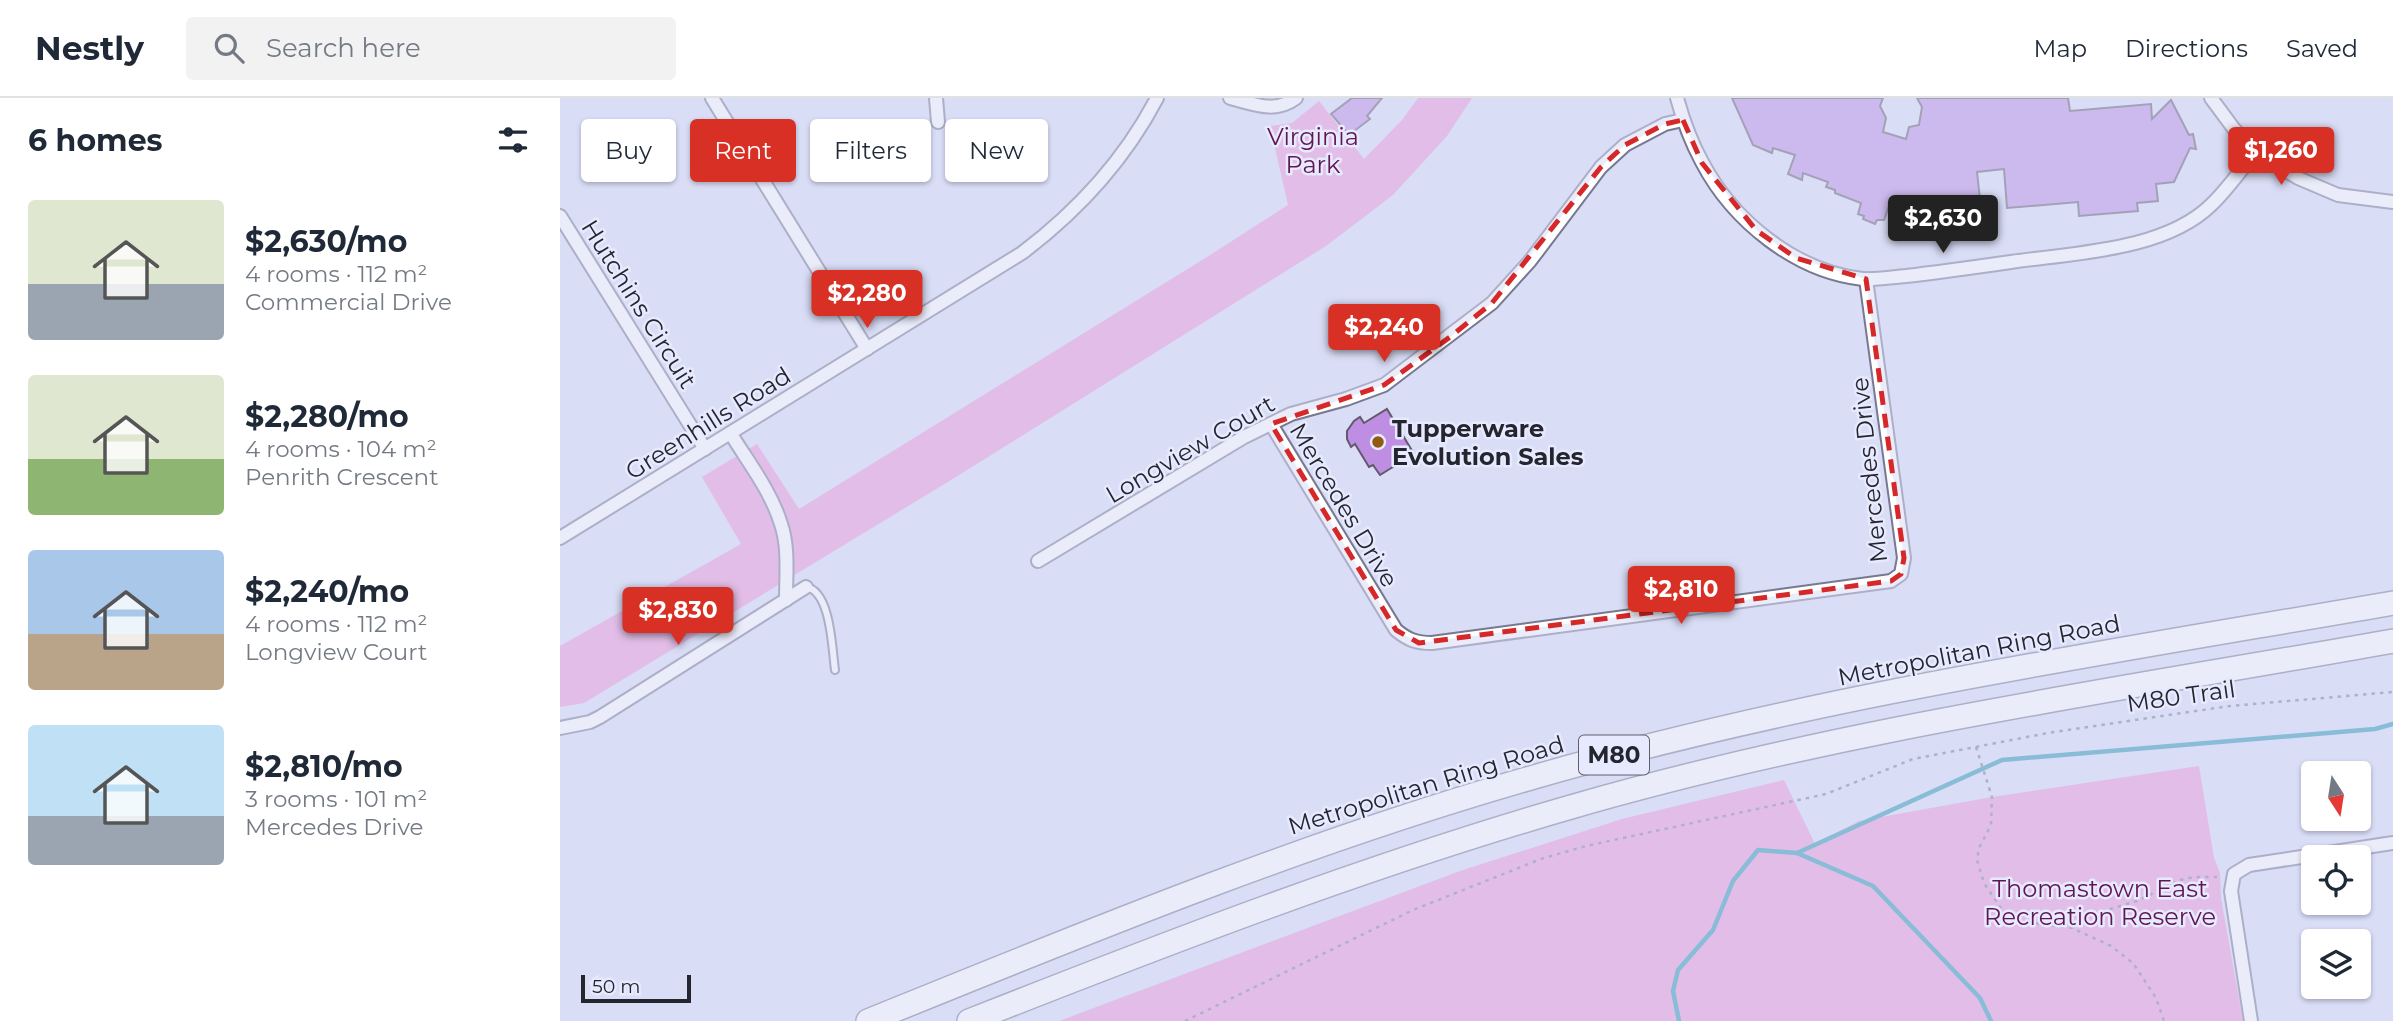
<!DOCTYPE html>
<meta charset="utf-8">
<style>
body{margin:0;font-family:Montserrat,sans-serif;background:#f2f2f3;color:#1f2937;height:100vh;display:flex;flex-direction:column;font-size:26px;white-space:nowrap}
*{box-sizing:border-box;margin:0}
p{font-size:23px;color:#747a83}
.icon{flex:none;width:38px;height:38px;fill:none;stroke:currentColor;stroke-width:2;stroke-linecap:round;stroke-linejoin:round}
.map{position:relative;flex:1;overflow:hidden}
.side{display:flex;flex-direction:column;background:#fff;width:560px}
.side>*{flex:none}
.hud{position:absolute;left:21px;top:21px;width:665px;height:63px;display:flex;gap:14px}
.needle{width:46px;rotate:168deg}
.buttons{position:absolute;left:1741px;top:663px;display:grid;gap:14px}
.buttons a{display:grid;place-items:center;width:70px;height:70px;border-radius:7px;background:#fff;box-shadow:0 2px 5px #0004;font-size:35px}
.scale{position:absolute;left:21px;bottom:18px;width:110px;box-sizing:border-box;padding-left:7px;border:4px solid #24252e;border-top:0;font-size:19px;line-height:24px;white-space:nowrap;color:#24252e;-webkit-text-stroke:5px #e7eafe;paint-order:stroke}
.price{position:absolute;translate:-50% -60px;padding:0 16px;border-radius:7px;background:#d93025;color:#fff;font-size:23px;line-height:46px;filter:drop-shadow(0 2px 4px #0008)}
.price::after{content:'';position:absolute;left:50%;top:42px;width:21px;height:16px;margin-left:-10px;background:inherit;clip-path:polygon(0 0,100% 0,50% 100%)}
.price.on{background:#222;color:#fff}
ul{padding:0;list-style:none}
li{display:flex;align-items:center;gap:21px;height:175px;padding:0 28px}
li span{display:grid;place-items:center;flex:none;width:196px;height:140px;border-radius:7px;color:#555}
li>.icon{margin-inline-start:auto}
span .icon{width:84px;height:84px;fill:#fffc;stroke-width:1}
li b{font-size:30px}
h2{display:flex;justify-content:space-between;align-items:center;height:84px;padding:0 28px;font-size:30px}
.chip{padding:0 24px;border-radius:7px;background:#fff;box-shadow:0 2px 5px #0004;font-size:24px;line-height:63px}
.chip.on{background:#d93025;color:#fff}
header{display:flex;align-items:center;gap:42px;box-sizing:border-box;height:98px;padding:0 35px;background:#fff;border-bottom:2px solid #e0e1e3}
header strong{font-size:33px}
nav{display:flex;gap:38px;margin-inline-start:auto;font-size:24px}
.search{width:490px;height:63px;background:#f2f2f3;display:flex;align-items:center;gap:18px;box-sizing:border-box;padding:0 24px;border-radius:7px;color:#747a83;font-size:26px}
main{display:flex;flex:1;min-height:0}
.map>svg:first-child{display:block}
.green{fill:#ee98d5}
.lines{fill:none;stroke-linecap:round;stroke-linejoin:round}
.stream{stroke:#2894b2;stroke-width:4.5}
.building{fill:#bd8ee2;stroke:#63596d;stroke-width:2}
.lane-casing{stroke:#76798f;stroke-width:10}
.street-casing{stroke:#76798f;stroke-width:16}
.highway-casing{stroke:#76798f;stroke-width:26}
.path{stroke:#7c7f8f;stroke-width:2.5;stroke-dasharray:3.5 5;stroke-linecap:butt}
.lane{stroke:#fff;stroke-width:6}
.street{stroke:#fff;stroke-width:12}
.highway{stroke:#fff;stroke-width:23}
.marked{fill:none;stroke:#d62828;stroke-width:5;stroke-dasharray:14 9;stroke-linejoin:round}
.poi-dot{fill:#915911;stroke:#e7eafe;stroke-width:2.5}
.labels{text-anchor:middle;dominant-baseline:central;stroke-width:5;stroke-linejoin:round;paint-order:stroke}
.shield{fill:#e7eafe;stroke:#5e606c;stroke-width:2}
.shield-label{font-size:23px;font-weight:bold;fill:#24252e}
.park-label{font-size:24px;fill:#611651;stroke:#e7eafe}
.street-label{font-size:24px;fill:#24252e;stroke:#e7eafe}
.poi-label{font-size:24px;font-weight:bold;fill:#24252e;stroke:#e7eafe;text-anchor:start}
</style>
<header>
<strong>Nestly</strong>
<div class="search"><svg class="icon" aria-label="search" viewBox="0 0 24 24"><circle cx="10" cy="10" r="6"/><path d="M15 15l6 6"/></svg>Search here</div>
<nav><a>Map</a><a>Directions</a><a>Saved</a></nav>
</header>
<main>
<section class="side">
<h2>6 homes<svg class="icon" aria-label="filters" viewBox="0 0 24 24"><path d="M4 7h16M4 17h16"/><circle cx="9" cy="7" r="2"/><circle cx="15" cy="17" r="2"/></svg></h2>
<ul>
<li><span style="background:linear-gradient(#dfe7d0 60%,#9aa5b1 0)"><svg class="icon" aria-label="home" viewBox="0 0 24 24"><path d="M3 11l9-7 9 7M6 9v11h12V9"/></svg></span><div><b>$2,630/mo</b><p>4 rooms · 112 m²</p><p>Commercial Drive</p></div></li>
<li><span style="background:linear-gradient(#dfe7d0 60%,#8fb573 0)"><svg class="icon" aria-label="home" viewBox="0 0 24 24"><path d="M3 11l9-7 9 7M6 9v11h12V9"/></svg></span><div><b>$2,280/mo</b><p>4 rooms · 104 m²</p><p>Penrith Crescent</p></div></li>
<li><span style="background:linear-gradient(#a9c7e8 60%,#b9a48a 0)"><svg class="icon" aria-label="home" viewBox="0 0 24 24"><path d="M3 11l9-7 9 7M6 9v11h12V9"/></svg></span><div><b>$2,240/mo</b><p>4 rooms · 112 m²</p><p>Longview Court</p></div></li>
<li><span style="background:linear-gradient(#bfe0f5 65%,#9aa5b1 0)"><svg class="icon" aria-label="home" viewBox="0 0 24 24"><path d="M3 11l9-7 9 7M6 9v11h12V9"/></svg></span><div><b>$2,810/mo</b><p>3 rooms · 101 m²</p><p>Mercedes Drive</p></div></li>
</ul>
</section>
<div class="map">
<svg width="1833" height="923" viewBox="0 0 1833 923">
<rect width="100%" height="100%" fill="#d9ddf5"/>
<!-- green -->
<g class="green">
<path d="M 858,0 L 912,0 L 887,38 L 833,97 L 766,148 L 391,382 L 24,605 L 0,609 L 0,548 L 181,446 L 142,379 L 197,346 L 239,411 L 647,159 L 728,107 L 710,28 L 732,25 L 759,3 L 804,61 L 842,22 Z"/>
<path d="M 1639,668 L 1654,760 L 1660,775 L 1661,800 L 1683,923 L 499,923 L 900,773 L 1062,721 L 1224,682 L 1255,746 L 1299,723 L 1432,699 Z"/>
</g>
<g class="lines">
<!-- stream -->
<g class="stream">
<path d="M 1237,755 L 1442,662 L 1815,631 L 1833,626"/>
<path d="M 1119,923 L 1113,893 L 1118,872 L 1153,832 L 1173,783 L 1198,752 L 1237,755 L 1313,788 L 1420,900 L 1431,923"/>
</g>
</g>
<!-- building -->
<g class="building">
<path d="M 792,0 L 822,0 L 807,18 L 810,21 L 789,37 L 771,16 Z"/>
<path d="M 1172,0 L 1323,0 L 1320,8 L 1326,20 L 1323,34 L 1346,41 L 1349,29 L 1359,27 L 1362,9 L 1357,0 L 1508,0 L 1510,13 L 1591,6 L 1592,21 L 1611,2 L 1629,37 L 1633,36 L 1636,51 L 1630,50 L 1614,84 L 1596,86 L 1598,103 L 1577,105 L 1578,113 L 1519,118 L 1518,104 L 1447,110 L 1444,71 L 1417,74 L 1421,110 L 1365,115 L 1364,120 L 1329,108 L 1324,122 L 1317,122 L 1315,126 L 1303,121 L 1304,118 L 1298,116 L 1301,105 L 1275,95 L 1275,92 L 1266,89 L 1268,84 L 1243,75 L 1242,82 L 1228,76 L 1235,57 L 1213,50 L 1212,55 L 1193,47 Z"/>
<path d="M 827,311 L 854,356 L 820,377 L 813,367 L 809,369 L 795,346 L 791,349 L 787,341 L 787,333 L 794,323 L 800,319 L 804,325 Z"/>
</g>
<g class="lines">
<!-- lane casing -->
<g class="lane-casing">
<path id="lane" d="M 246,489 C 271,493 272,551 275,572"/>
</g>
<!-- street casing -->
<g class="street-casing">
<g id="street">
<path d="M 152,0 L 307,251"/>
<path d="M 376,0 L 378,24"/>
<path d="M 670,0 C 694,6 715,16 736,0"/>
<path d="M 1117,0 C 1123,22 1131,44 1142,64 C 1173,123 1236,174 1303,181 C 1317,182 1332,179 1346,178 C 1381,174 1416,169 1451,164 C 1513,155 1604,153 1651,107 C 1668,91 1681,71 1696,54"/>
<path d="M 1651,0 L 1674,31 L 1696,54 L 1738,80 L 1778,97 L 1833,104"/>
<path d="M 0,118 L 145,351"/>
<path d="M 711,326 L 836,532 C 848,542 856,545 872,545 L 1331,483 L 1341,476 L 1344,460 L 1306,181"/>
<path d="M 171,336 C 188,364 211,393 221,426 C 229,449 226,477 226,502"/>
<path d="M 0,440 L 462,155 C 519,112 564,63 597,0"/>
<path d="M 478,463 L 684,339 L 731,316 L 786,301 L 824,287 L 932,205 L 970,163 L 1041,69 L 1065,47 L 1105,26 L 1123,22"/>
<path d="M 0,630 L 30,624 L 40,619 L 246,489"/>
<path d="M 1691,923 L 1671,793 L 1674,776 L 1689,767 L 1833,745"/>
</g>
</g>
<!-- highway casing -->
<g class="highway-casing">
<g id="highway">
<path d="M 308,923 C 527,834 746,744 974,679 C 1254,598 1545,555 1833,505"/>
<path d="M 409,923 C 607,845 806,768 1011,709 C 1280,631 1558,592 1833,543"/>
</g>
</g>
<!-- path -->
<g class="path">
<path d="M 1416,649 L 1432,699 L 1431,727 L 1419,750 L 1417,762 L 1424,785 L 1444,815 L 1457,823 L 1512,830 L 1551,848 L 1573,865 L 1596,900 L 1604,923"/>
<path d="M 1512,830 L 1533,816 L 1577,803 L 1620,782 L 1634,779 L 1657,779"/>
<path d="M 625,923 L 853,812 L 981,761 L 1026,748 L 1266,696 L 1353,661 L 1488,635 L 1670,608 L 1833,594"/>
</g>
<!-- lane -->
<use href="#lane" class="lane"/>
<!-- street -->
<use href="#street" class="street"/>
<!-- highway -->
<use href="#highway" class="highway"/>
</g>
<!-- marked area -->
<path d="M0 0H1833V923H0ZM 1123,22 L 1142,65 L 1196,132 L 1236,160 L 1306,181 L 1344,460 L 1341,476 L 1331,483 L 859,545 L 836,532 L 711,326 L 824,287 L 890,239 L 932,205 L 1041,69 L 1065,47 L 1105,26 Z" fill="#d9ddf5" fill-opacity=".55" fill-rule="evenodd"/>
<path class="marked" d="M 1123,22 L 1142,65 L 1196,132 L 1236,160 L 1306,181 L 1344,460 L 1341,476 L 1331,483 L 859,545 L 836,532 L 711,326 L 824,287 L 890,239 L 932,205 L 1041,69 L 1065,47 L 1105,26 Z"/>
<!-- markers -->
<circle class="poi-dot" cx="818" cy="344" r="7"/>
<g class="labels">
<!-- shield labels -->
<rect class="shield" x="1019" y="637.5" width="70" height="39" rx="5"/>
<g class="shield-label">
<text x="1054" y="657">M80</text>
</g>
<!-- park labels -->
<g class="park-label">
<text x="753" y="38">Virginia<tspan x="753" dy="28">Park</tspan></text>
<text x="1540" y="790">Thomastown East<tspan x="1540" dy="28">Recreation Reserve</tspan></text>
</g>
<!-- street labels -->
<g class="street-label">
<text transform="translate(79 206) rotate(58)">Hutchins Circuit</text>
<text transform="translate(148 325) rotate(-32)">Greenhills Road</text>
<text transform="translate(630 351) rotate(-30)">Longview Court</text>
<text transform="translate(1309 372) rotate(-96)">Mercedes Drive</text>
<text transform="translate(784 407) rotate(59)">Mercedes Drive</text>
<text transform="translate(1419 552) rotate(-11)">Metropolitan Ring Road</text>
<text transform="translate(1621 598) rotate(-8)">M80 Trail</text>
<text transform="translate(866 687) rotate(-17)">Metropolitan Ring Road</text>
</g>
<!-- poi labels -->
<g class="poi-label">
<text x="832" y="330">Tupperware<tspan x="832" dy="28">Evolution Sales</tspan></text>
</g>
</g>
</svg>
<div class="buttons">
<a><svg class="needle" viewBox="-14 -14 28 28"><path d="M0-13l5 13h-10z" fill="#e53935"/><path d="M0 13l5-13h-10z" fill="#747a83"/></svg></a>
<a><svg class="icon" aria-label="locate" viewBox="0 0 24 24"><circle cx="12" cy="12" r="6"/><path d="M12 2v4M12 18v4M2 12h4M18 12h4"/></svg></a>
<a><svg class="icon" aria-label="layers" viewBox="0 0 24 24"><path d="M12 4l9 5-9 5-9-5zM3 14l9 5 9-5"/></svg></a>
</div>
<div class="scale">50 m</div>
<b class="price" style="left:1721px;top:89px">$1,260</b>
<b class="price on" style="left:1383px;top:157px">$2,630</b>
<b class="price" style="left:307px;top:232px">$2,280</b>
<b class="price" style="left:824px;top:266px">$2,240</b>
<b class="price" style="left:1121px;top:528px">$2,810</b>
<b class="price" style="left:118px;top:549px">$2,830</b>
<div class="hud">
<a class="chip">Buy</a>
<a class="chip on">Rent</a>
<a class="chip">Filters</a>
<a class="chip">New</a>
</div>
</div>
</main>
